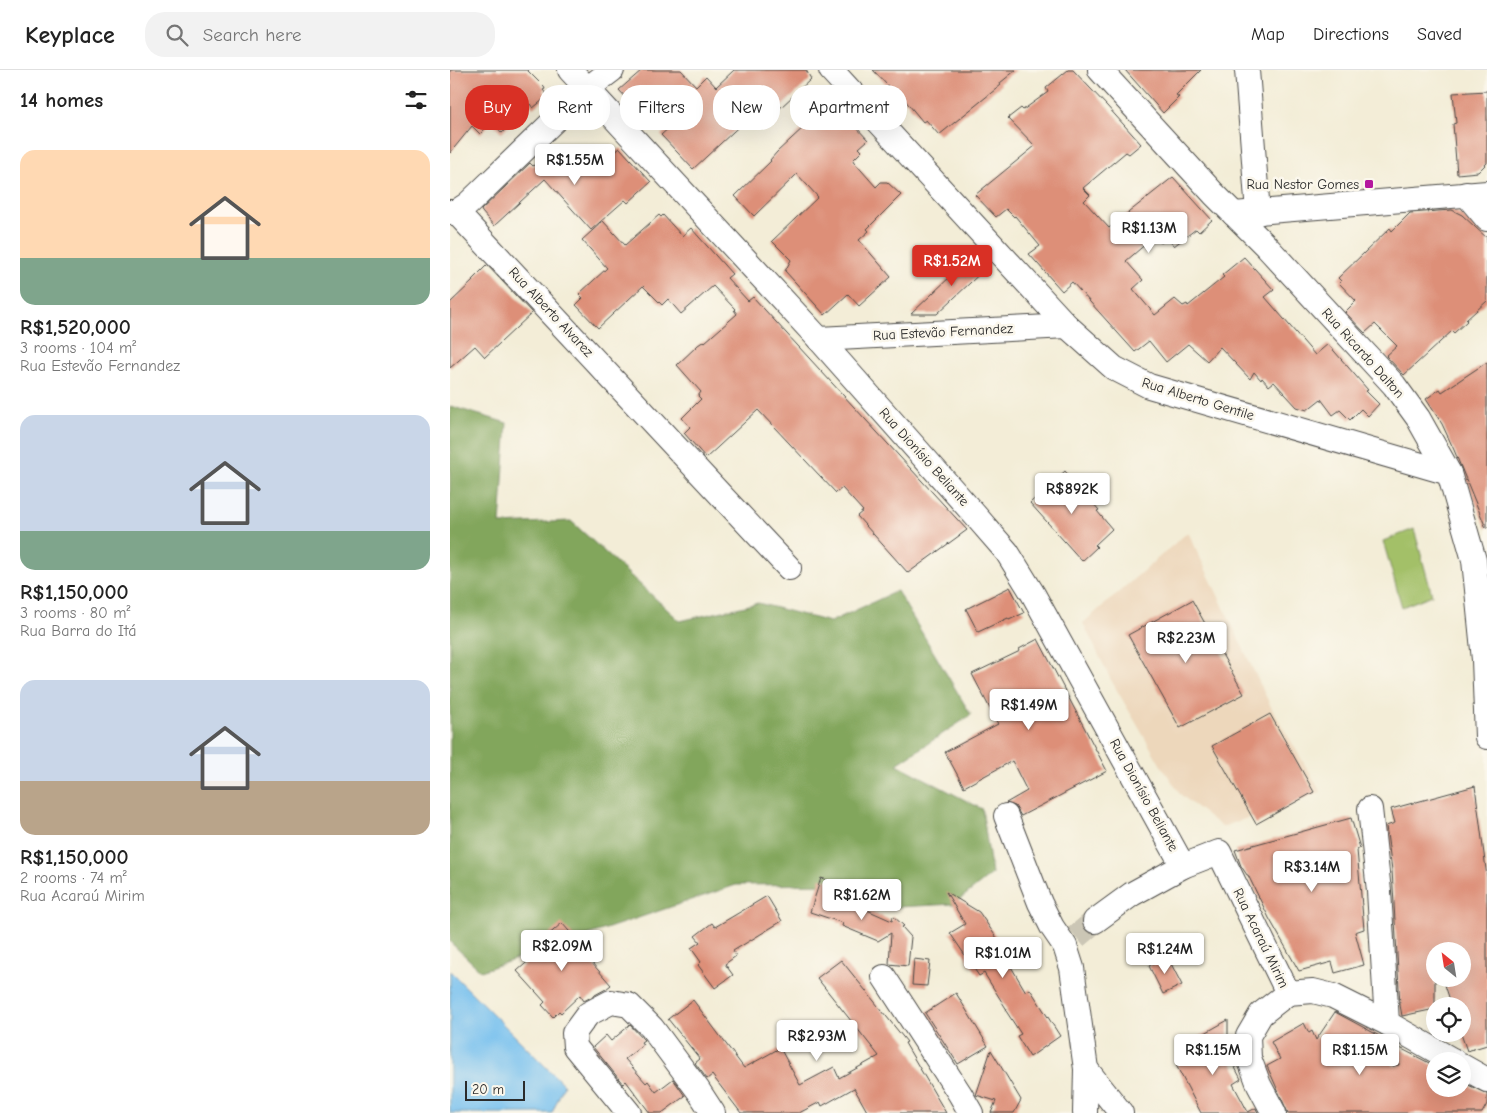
<!DOCTYPE html>
<meta charset="utf-8">
<style>
body{margin:0;font-family:"Comic Neue",sans-serif;background:#f2f2f2;color:#222;height:100vh;display:flex;flex-direction:column;font-size:19px;white-space:nowrap}
*{box-sizing:border-box;margin:0}
p{font-size:16px;color:#767676}
.icon{flex:none;width:28px;height:28px;fill:none;stroke:currentColor;stroke-width:2;stroke-linecap:round;stroke-linejoin:round}
.map{position:relative;flex:1;overflow:hidden}
.side{display:flex;flex-direction:column;background:#fff;width:450px}
.side>*{flex:none}
.banner{position:absolute;left:15px;top:15px;width:475px;height:45px;display:flex;gap:10px}
.needle{width:32px;rotate:330deg}
.fabs{position:absolute;left:976px;top:872px;display:grid;gap:10px}
.fabs a{display:grid;place-items:center;width:45px;height:45px;border-radius:50%;background:#fff;box-shadow:0 5px 20px #0002;font-size:25px}
.scale{position:absolute;left:15px;bottom:12px;width:60px;box-sizing:border-box;padding-left:5px;border:2px solid #2b2b2b;border-top:0;font-size:14px;line-height:18px;white-space:nowrap;color:#2b2b2b;-webkit-text-stroke:4px #fbf7ec;paint-order:stroke}
.price{position:absolute;translate:-50% -42px;padding:0 11px;border-radius:5px;background:#fff;color:#222;font-size:16px;line-height:32px;filter:drop-shadow(0 1px 2px #0008)}
.price::after{content:'';position:absolute;left:50%;top:30px;width:15px;height:11px;margin-left:-8px;background:inherit;clip-path:polygon(0 0,100% 0,50% 100%)}
.price.current{background:#d93025;color:#fff}
ul{padding:0;list-style:none}
li{display:grid;align-content:center;gap:10px;height:265px;padding:0 20px}
li span{display:grid;place-items:center;height:155px;border-radius:15px;color:#555}
li>.icon{margin-inline-start:auto}
span .icon{width:90px;height:90px;fill:#fffc;stroke-width:1}
li b{font-size:21px}
h2{display:flex;justify-content:space-between;align-items:center;height:60px;padding:0 20px;font-size:21px}
.chip{padding:0 18px;border-radius:20px;background:#fff;box-shadow:0 5px 20px #0002;font-size:18px;line-height:45px}
.chip.current{background:#d93025;color:#fff}
header{display:flex;align-items:center;gap:30px;box-sizing:border-box;height:70px;padding:0 25px;background:#fff;border-bottom:1px solid #e0e0e0}
header strong{font-size:24px}
nav{display:flex;gap:28px;margin-inline-start:auto;font-size:18px}
.search{width:350px;height:45px;background:#f2f2f2;display:flex;align-items:center;gap:12px;box-sizing:border-box;padding:0 18px;border-radius:20px;color:#767676;font-size:19px}
main{display:flex;flex:1;min-height:0}
.map>svg:first-child{display:block}
.built{fill:#edd7bb}
.green{fill:#a3c067;stroke:#677649}
.forest{fill:#82a65c;stroke:#566844}
.water{fill:#75bfee;stroke:#50758c}
.building{fill:#dd8f78}
.lines{fill:none;stroke-linecap:round;stroke-linejoin:round}
.minor-tunnel{stroke:#cbc6b5;stroke-width:24;stroke-dasharray:24 12;stroke-linecap:butt}
.minor-casing{stroke:#494845;stroke-width:26}
.minor{stroke:#fff;stroke-width:24}
.poi-dot{fill:#b5179e;stroke:#fbf7ec;stroke-width:2}
.labels{text-anchor:middle;dominant-baseline:central;stroke-width:5;stroke-linejoin:round;paint-order:stroke}
.poi-label{font-size:14px;fill:#2b2b2b;stroke:#fbf7ec;text-anchor:end}
.street-label{font-size:14px;fill:#2b2b2b;stroke:#fbf7ec}
</style>
<header>
<strong>Keyplace</strong>
<div class="search"><svg class="icon" aria-label="search" viewBox="0 0 24 24"><circle cx="10" cy="10" r="6"/><path d="M15 15l6 6"/></svg>Search here</div>
<nav><a>Map</a><a>Directions</a><a>Saved</a></nav>
</header>
<main>
<section class="side">
<h2>14 homes<svg class="icon" aria-label="filters" viewBox="0 0 24 24"><path d="M4 7h16M4 17h16"/><circle cx="9" cy="7" r="2"/><circle cx="15" cy="17" r="2"/></svg></h2>
<ul>
<li><span style="background:linear-gradient(#ffd9b3 70%,#7fa58c 0)"><svg class="icon" aria-label="home" viewBox="0 0 24 24"><path d="M3 11l9-7 9 7M6 9v11h12V9"/></svg></span><div><b>R$1,520,000</b><p>3 rooms · 104 m²</p><p>Rua Estevão Fernandez</p></div></li>
<li><span style="background:linear-gradient(#c9d6e8 75%,#7fa58c 0)"><svg class="icon" aria-label="home" viewBox="0 0 24 24"><path d="M3 11l9-7 9 7M6 9v11h12V9"/></svg></span><div><b>R$1,150,000</b><p>3 rooms · 80 m²</p><p>Rua Barra do Itá</p></div></li>
<li><span style="background:linear-gradient(#c9d6e8 65%,#b9a48a 0)"><svg class="icon" aria-label="home" viewBox="0 0 24 24"><path d="M3 11l9-7 9 7M6 9v11h12V9"/></svg></span><div><b>R$1,150,000</b><p>2 rooms · 74 m²</p><p>Rua Acaraú Mirim</p></div></li>
</ul>
</section>
<div class="map">
<svg width="1037" height="1043" viewBox="0 0 1037 1043">
<rect width="100%" height="100%" fill="#fbf7ec"/>
<filter id="ink" filterUnits="userSpaceOnUse"><feTurbulence type="fractalNoise" baseFrequency=".02" numOctaves="2"/><feDisplacementMap in="SourceGraphic" scale="10" xChannelSelector="R" yChannelSelector="G"/><feConvolveMatrix kernelMatrix="1 2 1 2 8 2 1 2 1" color-interpolation-filters="sRGB"/></filter>
<filter id="wash" filterUnits="userSpaceOnUse"><feTurbulence type="fractalNoise" baseFrequency=".0096" numOctaves="4" result="noise"/><feDisplacementMap in="SourceGraphic" scale="20" xChannelSelector="R" yChannelSelector="G"/><feGaussianBlur stdDeviation="1.12" result="paint"/><feColorMatrix in="noise" values="0 0 0 0 0 0 0 0 0 0 0 0 0 0 0 0 0 1.4 0 .05"/><feComposite in="paint" operator="in"/></filter>
<g filter="url(#wash)">
<rect width="100%" height="100%" fill="#f3edd7"/>
<!-- built -->
<path class="built" d="M 738,462 L 822,639 L 871,722 L 772,757 L 731,725 L 710,694 L 661,610 L 633,553 Z"/>
<!-- green -->
<path class="green" d="M 964,459 L 982,525 L 952,537 L 933,471 Z"/>
<!-- forest -->
<path class="forest" d="M 0,336 L 57,353 L 50,454 L 121,451 L 230,551 L 308,533 L 380,552 L 447,521 L 521,645 L 447,694 L 532,739 L 542,804 L 504,834 L 448,837 L 398,814 L 286,815 L 31,901 L 0,872 Z"/>
<!-- water -->
<path class="water" d="M 0,901 L 114,1015 L 102,1043 L 0,1043 Z"/>
<g id="blocks">
<!-- building -->
<g class="building">
<path d="M 0,0 L 77,0 L 94,17 L 95,19 L 93,20 L 98,26 L 83,38 L 80,34 L 52,63 L 42,52 L 30,64 L 22,56 L 0,83 Z"/>
<path d="M 192,0 L 231,0 L 246,16 L 256,6 L 266,17 L 284,0 L 356,0 L 361,9 L 312,55 L 309,52 L 305,57 L 297,49 L 243,99 L 211,65 L 220,57 L 199,34 L 190,43 L 169,20 Z"/>
<path d="M 423,0 L 566,0 L 550,13 L 551,15 L 489,65 L 476,50 L 473,52 L 454,29 L 452,31 Z"/>
<path d="M 618,0 L 623,0 L 657,36 L 691,74 L 679,84 L 676,82 L 633,118 L 640,125 L 634,131 L 659,158 L 723,107 L 762,150 L 749,162 L 746,159 L 724,176 L 717,168 L 711,173 L 705,166 L 676,191 L 693,210 L 683,219 L 705,245 L 725,229 L 733,236 L 737,234 L 738,236 L 774,207 L 772,205 L 794,187 L 824,220 L 815,227 L 865,285 L 878,274 L 918,320 L 916,321 L 929,334 L 918,346 L 911,339 L 900,350 L 890,340 L 883,345 L 871,329 L 857,340 L 847,337 L 824,312 L 819,316 L 812,308 L 811,310 L 804,302 L 800,309 L 770,277 L 757,291 L 738,274 L 716,292 L 699,271 L 685,282 L 622,212 L 612,221 L 595,202 L 579,184 L 590,176 L 565,146 L 564,147 L 556,139 L 546,147 L 525,125 L 585,76 L 558,48 L 571,38 L 573,40 L 598,22 L 596,18 Z"/>
<path d="M 675,0 L 751,0 L 726,25 L 729,27 L 713,43 Z"/>
<path d="M 1037,21 L 1037,93 L 1028,102 L 1007,104 L 1003,54 L 1006,53 L 1003,23 Z"/>
<path d="M 382,31 L 418,70 L 409,78 L 412,81 L 403,90 L 404,92 L 426,117 L 431,112 L 437,112 L 451,125 L 417,159 L 419,161 L 409,170 L 441,207 L 409,236 L 398,224 L 375,245 L 335,201 L 341,190 L 322,171 L 368,127 L 347,104 L 304,146 L 285,126 L 321,91 L 320,90 L 327,82 Z"/>
<path d="M 170,78 L 201,112 L 178,133 L 175,130 L 141,160 L 95,109 L 44,156 L 32,142 L 31,140 L 80,93 L 83,96 L 103,79 L 124,103 L 150,80 L 158,88 Z"/>
<path d="M 1002,140 L 1012,145 L 1037,168 L 1037,231 L 1016,250 L 1017,251 L 1004,263 L 1002,261 L 954,305 L 936,286 L 947,276 L 925,254 L 915,263 L 895,242 L 906,231 L 889,213 L 891,211 L 888,208 L 940,158 L 942,161 L 960,143 Z"/>
<path d="M 209,145 L 211,147 L 213,145 L 232,166 L 241,158 L 282,204 L 277,208 L 298,231 L 303,227 L 517,460 L 458,503 L 407,446 L 413,441 L 392,418 L 386,423 L 308,340 L 256,388 L 234,363 L 240,357 L 232,348 L 251,329 L 248,326 L 251,322 L 227,295 L 248,275 L 254,271 L 255,272 L 287,244 L 284,240 L 285,239 L 263,216 L 231,244 L 218,229 L 212,235 L 193,216 L 148,258 L 126,235 L 133,228 L 129,224 L 157,198 L 132,170 L 153,151 L 175,175 Z"/>
<path d="M 524,184 L 537,197 L 487,244 L 461,244 Z"/>
<path d="M 37,195 L 82,243 L 35,287 L 25,276 L 0,298 L 0,233 L 23,211 L 22,210 Z"/>
<path d="M 1037,292 L 1037,458 L 1036,458 L 1004,380 L 992,354 L 976,329 L 990,319 L 992,322 Z"/>
<path d="M 615,401 L 649,440 L 647,441 L 662,459 L 645,475 L 647,477 L 632,491 L 580,433 Z"/>
<path d="M 560,517 L 574,543 L 559,550 L 558,548 L 528,562 L 516,539 Z"/>
<path d="M 742,530 L 794,624 L 730,658 L 678,565 Z"/>
<path d="M 588,569 L 657,701 L 571,746 L 565,736 L 556,733 L 577,721 L 562,691 L 514,717 L 495,682 L 548,654 L 522,604 L 570,581 L 569,579 Z"/>
<path d="M 820,644 L 864,722 L 806,754 L 762,676 Z"/>
<path d="M 1025,716 L 1037,807 L 1037,975 L 1017,981 L 1011,964 L 1012,964 L 1012,953 L 1015,949 L 1012,950 L 1012,936 L 1002,936 L 993,909 L 1012,909 L 1012,881 L 985,881 L 985,939 L 952,946 L 950,935 L 942,800 L 936,756 L 945,753 L 941,739 Z"/>
<path d="M 901,748 L 910,778 L 907,780 L 914,859 L 905,862 L 914,895 L 885,903 L 882,892 L 849,901 L 819,848 L 798,805 L 797,805 L 791,796 L 785,780 Z"/>
<path d="M 371,808 L 394,815 L 390,828 L 442,851 L 443,846 L 454,856 L 452,857 L 461,867 L 458,896 L 439,894 L 441,863 L 428,871 L 392,856 L 393,853 L 360,842 Z"/>
<path d="M 496,822 L 529,842 L 564,893 L 560,895 L 576,922 L 580,919 L 610,966 L 580,987 L 567,966 L 571,964 L 556,941 L 557,940 L 534,903 L 529,906 L 500,863 L 515,854 Z"/>
<path d="M 317,826 L 332,851 L 283,881 L 286,886 L 275,894 L 283,905 L 265,918 L 248,895 L 251,892 L 241,878 L 250,872 L 245,866 L 262,853 L 265,857 Z"/>
<path d="M 112,853 L 138,883 L 135,885 L 161,915 L 156,919 L 134,931 L 130,925 L 111,943 L 109,941 L 103,947 L 92,935 L 95,932 L 67,901 L 91,880 L 87,875 Z"/>
<path d="M 717,886 L 732,915 L 713,924 L 699,896 Z"/>
<path d="M 464,889 L 480,891 L 477,916 L 462,915 Z"/>
<path d="M 391,890 L 457,972 L 455,973 L 496,1043 L 418,1043 L 404,1018 L 372,1036 L 370,1032 L 349,1043 L 291,1043 L 262,1005 L 257,1009 L 245,993 L 250,989 L 218,949 L 243,930 L 294,998 L 330,978 L 350,1015 L 384,997 L 389,1008 L 429,986 L 367,908 Z"/>
<path d="M 506,923 L 538,976 L 508,994 L 475,943 Z"/>
<path d="M 885,942 L 935,969 L 943,996 L 949,995 L 948,977 L 985,996 L 985,1019 L 1012,1019 L 1012,1012 L 1037,1024 L 1037,1034 L 1032,1043 L 838,1043 L 817,996 L 830,989 L 821,972 L 854,953 L 859,963 L 862,961 L 866,970 Z"/>
<path d="M 778,950 L 778,967 L 771,971 L 791,1009 L 783,1014 L 798,1042 L 806,1038 L 808,1043 L 751,1043 L 726,995 L 754,980 L 748,967 Z"/>
<path d="M 180,955 L 194,970 L 191,972 L 193,975 L 175,989 L 196,1013 L 198,1011 L 206,1022 L 223,1009 L 235,1026 L 212,1043 L 200,1043 L 176,1011 L 173,1014 L 143,977 L 156,965 L 161,971 Z"/>
<path d="M 541,980 L 571,1030 L 564,1043 L 541,1043 L 546,1031 L 526,1025 Z"/>
</g>
</g>
</g>
<g filter="url(#ink)">
<use href="#blocks" fill-opacity="0" stroke="#494845" stroke-width="1"/>
<g class="lines">
<!-- minor-tunnel -->
<path class="minor-tunnel" d="M 626,867 L 645,851"/>
<!-- minor casing -->
<g class="minor-casing">
<g id="minor">
<path d="M 120,0 L 369,269 L 524,444 L 557,482 L 583,524 L 733,796 L 769,782 L 838,923"/>
<path d="M 381,0 L 617,256 L 664,298 L 699,316 L 999,403"/>
<path d="M 650,0 L 764,124 L 816,176 L 944,315 L 968,348 L 999,403 L 1024,490 L 1034,590 L 1037,667"/>
<path d="M 797,0 L 808,143"/>
<path d="M 1016,124 L 1037,149"/>
<path d="M 0,142 L 6,142 L 18,134 L 137,19 L 162,0"/>
<path d="M 6,142 L 339,498"/>
<path d="M 784,144 L 1037,123"/>
<path d="M 369,269 L 617,256"/>
<path d="M 920,739 L 929,821 L 937,953"/>
<path d="M 556,746 L 590,833 L 602,857 L 615,876 L 622,898 L 636,999 L 635,1043"/>
<path d="M 645,851 L 682,824 L 733,796"/>
<path d="M 434,907 L 510,1024 L 521,1043"/>
<path d="M 838,923 L 863,921 L 883,926 L 937,953 L 1004,991"/>
<path d="M 1012,996 L 1037,1010"/>
<path d="M 636,999 L 671,1043"/>
<path d="M 179,1043 L 125,977 L 124,963 L 138,944 L 161,932 L 179,935 L 202,958 L 248,1020 L 263,1043"/>
<path d="M 824,1043 L 809,1015 L 799,988 L 798,966 L 811,944 L 838,923"/>
</g>
</g>
<!-- minor -->
<use href="#minor" class="minor"/>
</g>
</g>
<!-- markers -->
<rect class="poi-dot" x="914" y="109" width="10" height="10" rx="2.5"/>
<g class="labels">
<!-- poi labels -->
<g class="poi-label">
<text x="909" y="114">Rua Nestor Gomes</text>
</g>
<!-- street labels -->
<g class="street-label">
<text transform="translate(101 242) rotate(47)">Rua Alberto Alvarez</text>
<text transform="translate(493 262) rotate(-3)">Rua Estevão Fernandez</text>
<text transform="translate(913 283) rotate(48)">Rua Ricardo Dalton</text>
<text transform="translate(748 329) rotate(17)">Rua Alberto Gentile</text>
<text transform="translate(474 387) rotate(48)">Rua Dionísio Beliante</text>
<text transform="translate(694 725) rotate(61)">Rua Dionísio Beliante</text>
<text transform="translate(811 868) rotate(64)">Rua Acaraú Mirim</text>
</g>
</g>
</svg>
<div class="fabs">
<a><svg class="needle" viewBox="-14 -14 28 28"><path d="M0-13l5 13h-10z" fill="#e53935"/><path d="M0 13l5-13h-10z" fill="#767676"/></svg></a>
<a><svg class="icon" aria-label="locate" viewBox="0 0 24 24"><circle cx="12" cy="12" r="6"/><path d="M12 2v4M12 18v4M2 12h4M18 12h4"/></svg></a>
<a><svg class="icon" aria-label="layers" viewBox="0 0 24 24"><path d="M12 4l9 5-9 5-9-5zM3 14l9 5 9-5"/></svg></a>
</div>
<div class="scale">20 m</div>
<b class="price" style="left:125px;top:116px">R$1.55M</b>
<b class="price" style="left:699px;top:184px">R$1.13M</b>
<b class="price current" style="left:502px;top:217px">R$1.52M</b>
<b class="price" style="left:622px;top:445px">R$892K</b>
<b class="price" style="left:736px;top:594px">R$2.23M</b>
<b class="price" style="left:579px;top:661px">R$1.49M</b>
<b class="price" style="left:862px;top:823px">R$3.14M</b>
<b class="price" style="left:412px;top:851px">R$1.62M</b>
<b class="price" style="left:112px;top:902px">R$2.09M</b>
<b class="price" style="left:715px;top:905px">R$1.24M</b>
<b class="price" style="left:553px;top:909px">R$1.01M</b>
<b class="price" style="left:367px;top:992px">R$2.93M</b>
<b class="price" style="left:763px;top:1006px">R$1.15M</b>
<b class="price" style="left:910px;top:1006px">R$1.15M</b>
<div class="banner">
<a class="chip current">Buy</a>
<a class="chip">Rent</a>
<a class="chip">Filters</a>
<a class="chip">New</a>
<a class="chip">Apartment</a>
</div>
</div>
</main>
